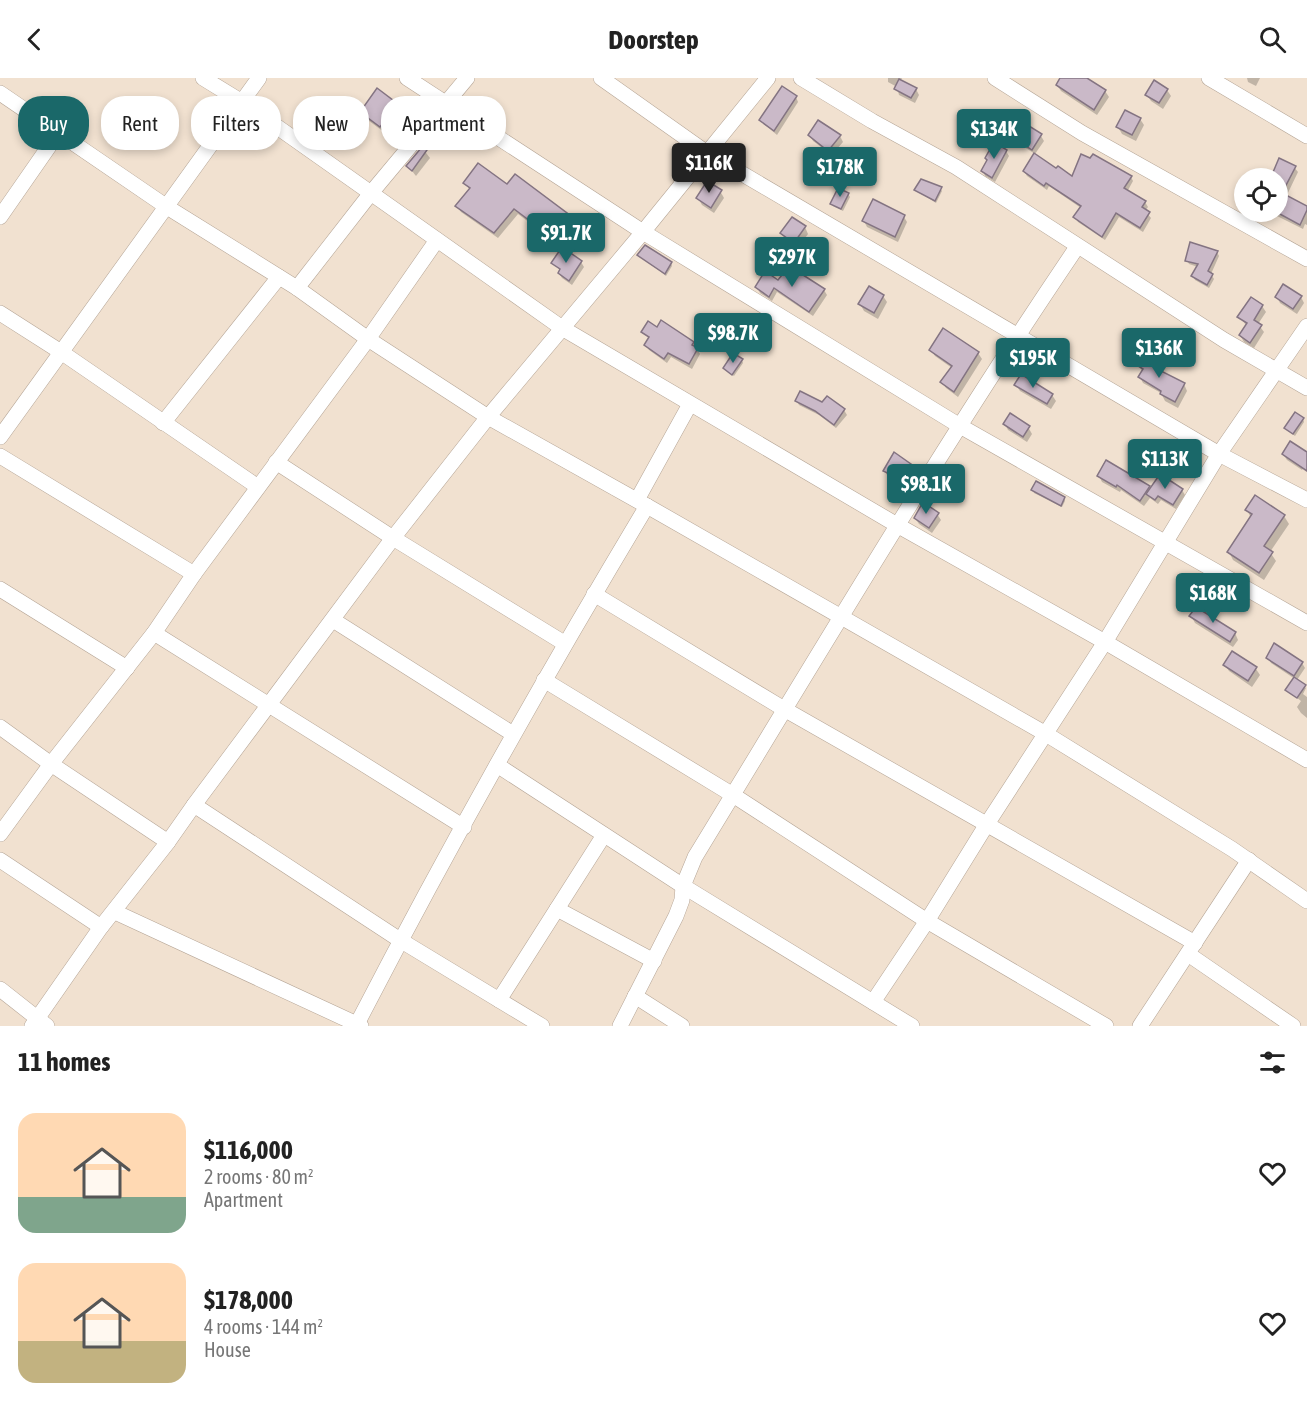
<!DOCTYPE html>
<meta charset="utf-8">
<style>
body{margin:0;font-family:"Asap Condensed",sans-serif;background:#f6f6f6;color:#222;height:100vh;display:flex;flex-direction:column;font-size:22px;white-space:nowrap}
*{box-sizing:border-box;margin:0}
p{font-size:20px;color:#767676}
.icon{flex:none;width:33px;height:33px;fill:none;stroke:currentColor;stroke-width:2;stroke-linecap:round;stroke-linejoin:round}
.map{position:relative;height:948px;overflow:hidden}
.sheet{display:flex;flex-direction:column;background:#fff;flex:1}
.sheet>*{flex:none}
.top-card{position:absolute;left:18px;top:18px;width:600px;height:54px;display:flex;gap:12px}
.buttons{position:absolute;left:1234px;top:90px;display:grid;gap:12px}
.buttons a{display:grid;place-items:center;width:54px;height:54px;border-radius:50%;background:#fff;box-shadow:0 3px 9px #0003;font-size:30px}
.price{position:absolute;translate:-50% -51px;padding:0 14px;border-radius:6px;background:#1a6869;color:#fff;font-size:20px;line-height:39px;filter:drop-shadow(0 2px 3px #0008)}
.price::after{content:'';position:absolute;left:50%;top:36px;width:18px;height:14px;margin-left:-9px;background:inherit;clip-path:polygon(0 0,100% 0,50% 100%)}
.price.selected{background:#222;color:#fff}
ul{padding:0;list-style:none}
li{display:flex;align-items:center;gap:18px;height:150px;padding:0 18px}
li span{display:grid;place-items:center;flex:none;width:168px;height:120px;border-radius:18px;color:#555}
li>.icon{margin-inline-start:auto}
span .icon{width:72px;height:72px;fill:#fffc;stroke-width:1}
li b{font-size:26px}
h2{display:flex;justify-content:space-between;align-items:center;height:72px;padding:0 18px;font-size:26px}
.chip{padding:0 21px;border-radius:24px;background:#fff;box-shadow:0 3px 9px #0003;font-size:21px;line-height:54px}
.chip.selected{background:#1a6869;color:#fff}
header{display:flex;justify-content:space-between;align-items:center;height:78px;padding:0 18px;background:#fff;font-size:27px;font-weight:700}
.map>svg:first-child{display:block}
.shadow{fill:#0003}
.building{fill:#cab9c8;stroke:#847482;stroke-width:1.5}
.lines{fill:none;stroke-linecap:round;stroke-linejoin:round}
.street-casing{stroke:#b5a596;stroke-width:16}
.street{stroke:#fff;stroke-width:15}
</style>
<header><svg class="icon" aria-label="back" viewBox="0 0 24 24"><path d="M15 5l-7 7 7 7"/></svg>Doorstep<svg class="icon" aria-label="search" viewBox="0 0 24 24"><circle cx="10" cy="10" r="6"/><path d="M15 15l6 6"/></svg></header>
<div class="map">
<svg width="1307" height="948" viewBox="0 0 1307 948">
<rect width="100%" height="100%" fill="#f1e1d0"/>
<!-- shadow -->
<g class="shadow">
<path d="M 888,0 L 902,0 L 900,3 L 916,11 L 919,17 L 915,25 L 899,17 L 897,9 L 888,4 Z"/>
<path d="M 1062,0 L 1086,0 L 1105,13 L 1109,19 L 1097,37 L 1061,13 L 1057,7 Z"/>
<path d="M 1247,0 L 1260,0 L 1256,8 L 1248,4 Z"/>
<path d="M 1167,12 L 1171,18 L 1163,31 L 1151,23 L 1147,17 Z"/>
<path d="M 796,19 L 798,24 L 777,57 L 764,46 L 761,42 Z"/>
<path d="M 397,27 L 401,33 L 384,54 L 365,40 L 361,34 Z"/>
<path d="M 1140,41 L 1144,47 L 1136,63 L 1122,56 L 1118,49 Z"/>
<path d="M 1009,56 L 1041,58 L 1044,63 L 1035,76 L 1012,61 Z"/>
<path d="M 810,57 L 840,58 L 843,64 L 832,77 L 813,63 Z"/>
<path d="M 423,71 L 430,80 L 416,98 L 408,88 Z"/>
<path d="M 1006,73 L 1009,78 L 995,104 L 985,98 L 983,93 Z"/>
<path d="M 1294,89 L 1298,94 L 1286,119 L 1307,129 L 1307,147 L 1305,146 L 1303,151 L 1269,134 L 1278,134 L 1278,100 L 1273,99 Z"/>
<path d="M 1024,93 L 1073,100 L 1131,99 L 1133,103 L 1127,114 L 1145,124 L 1148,129 L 1145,133 L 1151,140 L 1143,154 L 1119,139 L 1105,162 L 1078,144 L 1075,139 L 1081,130 L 1049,108 L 1047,112 L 1027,98 Z"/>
<path d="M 465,105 L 507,109 L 570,139 L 573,145 L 558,166 L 518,136 L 498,160 L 461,134 L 457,128 L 470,112 Z"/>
<path d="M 940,110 L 942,113 L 936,125 L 916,112 Z"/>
<path d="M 720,113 L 724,120 L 714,135 L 702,127 L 698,120 Z"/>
<path d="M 848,116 L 850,119 L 843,133 L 833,128 L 832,126 Z"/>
<path d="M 874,123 L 904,139 L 907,144 L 898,164 L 867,149 L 864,143 Z"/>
<path d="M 805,149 L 808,156 L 798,170 L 786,162 L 782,156 Z"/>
<path d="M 1217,174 L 1219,178 L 1211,196 L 1214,201 L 1209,210 L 1195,202 L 1193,198 L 1198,189 L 1189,186 L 1187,182 Z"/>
<path d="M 639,177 L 671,185 L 672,188 L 666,198 Z"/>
<path d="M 581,184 L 584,189 L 572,207 L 562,200 L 559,195 L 561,193 L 553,185 Z"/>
<path d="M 779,204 L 824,212 L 827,217 L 813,238 L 777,214 L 772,223 L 760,215 L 757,209 Z"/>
<path d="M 883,218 L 887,224 L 878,241 L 864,233 L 860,226 Z"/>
<path d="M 1277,219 L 1301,219 L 1304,225 L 1297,236 L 1280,225 Z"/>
<path d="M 1262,228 L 1266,234 L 1258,246 L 1264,254 L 1254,270 L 1244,264 L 1240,257 L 1247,248 L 1239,239 Z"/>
<path d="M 657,251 L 693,265 L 700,276 L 692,291 L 671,279 L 667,285 L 649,272 L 646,267 L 650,261 L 643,254 Z"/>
<path d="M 931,272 L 978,275 L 982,281 L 958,319 L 946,310 L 942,304 L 952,290 L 935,278 Z"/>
<path d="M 1139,273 L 1140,277 L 1161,289 L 1164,295 L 1184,306 L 1187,313 L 1178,330 L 1165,323 L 1161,315 L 1143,305 L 1140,299 L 1143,294 L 1138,286 L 1126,279 Z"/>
<path d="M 742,282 L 743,285 L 734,298 L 724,290 Z"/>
<path d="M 1016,307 L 1052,317 L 1056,323 L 1051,331 L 1020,313 Z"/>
<path d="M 797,323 L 823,326 L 844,332 L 847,337 L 836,350 L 819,337 L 799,327 Z"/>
<path d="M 1303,341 L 1304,344 L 1295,358 L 1287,352 L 1286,350 Z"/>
<path d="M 1005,346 L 1028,349 L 1032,356 L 1027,364 L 1008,352 Z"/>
<path d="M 1283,376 L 1307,378 L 1307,384 L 1302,392 L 1287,382 Z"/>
<path d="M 917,392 L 920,398 L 912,410 L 888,399 L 885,393 Z"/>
<path d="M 1099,398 L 1149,409 L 1150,412 L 1182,412 L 1185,417 L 1176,431 L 1161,422 L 1158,426 L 1150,420 L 1144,428 L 1121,412 L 1120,414 L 1102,404 Z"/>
<path d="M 1033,412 L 1064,420 L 1065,423 L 1062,429 L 1034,415 Z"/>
<path d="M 1247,432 L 1284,438 L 1289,446 L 1270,474 L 1276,483 L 1264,502 L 1233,482 L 1229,474 L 1251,440 Z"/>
<path d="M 937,436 L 941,442 L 932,455 L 919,446 L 915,440 Z"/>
<path d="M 1191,538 L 1235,555 L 1238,562 L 1233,569 L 1195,545 Z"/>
<path d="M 1233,575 L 1256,591 L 1260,597 L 1252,609 L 1229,593 L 1225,587 Z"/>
<path d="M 1268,580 L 1302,585 L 1305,590 L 1297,602 L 1306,610 L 1303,616 L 1307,619 L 1307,640 L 1301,635 L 1297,629 L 1301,623 L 1287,612 L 1295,601 L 1271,585 Z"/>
</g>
<!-- building -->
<g class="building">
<path d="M 1060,0 L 1087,0 L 1106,12 L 1094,32 L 1056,7 Z"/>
<path d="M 899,1 L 917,10 L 911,20 L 894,11 Z"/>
<path d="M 1154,2 L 1168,11 L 1159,25 L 1145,17 Z"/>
<path d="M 782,8 L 797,18 L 774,53 L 759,42 Z"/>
<path d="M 377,10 L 398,26 L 380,49 L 360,34 Z"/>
<path d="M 1125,32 L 1141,40 L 1132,57 L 1116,49 Z"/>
<path d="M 818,42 L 841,57 L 828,73 L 808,57 Z"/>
<path d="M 1016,43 L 1025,48 L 1026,46 L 1042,56 L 1032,72 L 1008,56 Z"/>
<path d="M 994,64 L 1007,72 L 992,100 L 981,93 L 987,82 L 985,80 Z"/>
<path d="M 422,69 L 427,72 L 412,93 L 406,88 Z"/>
<path d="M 1034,75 L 1056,90 L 1058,88 L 1072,98 L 1081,76 L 1090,80 L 1093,76 L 1132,98 L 1124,110 L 1146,123 L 1142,129 L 1150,134 L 1140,150 L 1116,135 L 1102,159 L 1073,139 L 1081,128 L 1046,105 L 1044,108 L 1023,93 Z"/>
<path d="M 1279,80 L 1296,88 L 1282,115 L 1307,128 L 1307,132 L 1300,147 L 1278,135 L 1278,100 L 1271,99 Z"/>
<path d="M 478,85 L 507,106 L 515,96 L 571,138 L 554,161 L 514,131 L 494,155 L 455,128 L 470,110 L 463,105 Z"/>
<path d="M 921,101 L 942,109 L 935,123 L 914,112 Z"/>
<path d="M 707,103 L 722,112 L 711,130 L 696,120 Z"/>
<path d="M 838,110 L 849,115 L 841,131 L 830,126 Z"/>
<path d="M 873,121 L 905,137 L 895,159 L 862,143 Z"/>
<path d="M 792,139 L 806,148 L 794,165 L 780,155 Z"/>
<path d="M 1190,164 L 1218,173 L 1208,193 L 1213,196 L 1207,207 L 1191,198 L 1198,186 L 1185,183 Z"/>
<path d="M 645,167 L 672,184 L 665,196 L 637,177 Z"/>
<path d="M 562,169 L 582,183 L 569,203 L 558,195 L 560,191 L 551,185 Z"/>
<path d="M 789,188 L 825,211 L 809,234 L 774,210 L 769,219 L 755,209 L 765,193 L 778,202 Z"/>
<path d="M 1283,206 L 1302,218 L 1293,231 L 1275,219 Z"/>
<path d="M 869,208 L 884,217 L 874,235 L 858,226 Z"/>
<path d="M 1251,219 L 1263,227 L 1254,242 L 1262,247 L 1250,265 L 1239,257 L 1247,245 L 1237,239 Z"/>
<path d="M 661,242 L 694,264 L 692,267 L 698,270 L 689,286 L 668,275 L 664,281 L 644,267 L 649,259 L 641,254 L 648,243 L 657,249 Z"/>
<path d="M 943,250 L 979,274 L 954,314 L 940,304 L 952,288 L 929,272 Z"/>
<path d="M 1130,267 L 1140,272 L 1135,283 L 1125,279 Z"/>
<path d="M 733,275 L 743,281 L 732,297 L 723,290 Z"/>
<path d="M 1141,276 L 1162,288 L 1159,292 L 1185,305 L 1175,324 L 1160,316 L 1161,313 L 1138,299 L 1143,291 L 1135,286 Z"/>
<path d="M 1021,296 L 1053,316 L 1047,326 L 1014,307 Z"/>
<path d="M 800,313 L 822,324 L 827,318 L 845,331 L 834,347 L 815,333 L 795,323 Z"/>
<path d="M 1295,334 L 1304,340 L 1293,356 L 1284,350 Z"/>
<path d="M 1010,335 L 1030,348 L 1023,359 L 1003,346 Z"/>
<path d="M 1290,363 L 1307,374 L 1307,393 L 1282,376 Z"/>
<path d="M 894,374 L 918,391 L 909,405 L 883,393 Z"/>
<path d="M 1106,382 L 1150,408 L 1140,423 L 1117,407 L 1116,409 L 1097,398 Z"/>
<path d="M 1160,396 L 1183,411 L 1173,427 L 1158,418 L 1155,422 L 1146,416 Z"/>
<path d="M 1036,403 L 1065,419 L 1061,428 L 1031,412 Z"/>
<path d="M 1255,417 L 1285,437 L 1264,468 L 1273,474 L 1259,495 L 1227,474 L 1252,436 L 1245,432 Z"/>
<path d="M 923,424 L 939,435 L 929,450 L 914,440 Z"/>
<path d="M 1196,529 L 1236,554 L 1230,564 L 1189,538 Z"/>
<path d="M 1274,565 L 1303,584 L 1294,598 L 1266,580 Z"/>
<path d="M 1232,573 L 1257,589 L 1248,603 L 1223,587 Z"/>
<path d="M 1294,599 L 1306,607 L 1297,620 L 1285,612 Z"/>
</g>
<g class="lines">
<!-- street casing -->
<g class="street-casing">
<g id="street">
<path d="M 203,0 L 242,24 L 562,250 L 897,447 L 1105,564 L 1307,682"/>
<path d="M 407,0 L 643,154 L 960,348 L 1307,545"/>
<path d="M 601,0 L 707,75 L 1219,376 L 1307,422"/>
<path d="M 801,0 L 872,43 L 956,89 L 1224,262 L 1307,310"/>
<path d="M 995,0 L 1082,55 L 1307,181"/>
<path d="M 1209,0 L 1307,58"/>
<path d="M 0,15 L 167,129 L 297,210 L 368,261 L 488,339 L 647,428 L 1046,656 L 1232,771 L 1307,823"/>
<path d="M 0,139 L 59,54"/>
<path d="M 297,210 L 371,115 L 467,0"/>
<path d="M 0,235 L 61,274 L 258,409"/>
<path d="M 163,345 L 279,199"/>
<path d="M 0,359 L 259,0"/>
<path d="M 0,378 L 194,496"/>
<path d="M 276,384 L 393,460 L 564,565"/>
<path d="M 637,422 L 690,326"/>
<path d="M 0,511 L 127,590"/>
<path d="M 594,516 L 784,631 L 1195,865"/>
<path d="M 333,542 L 513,656"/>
<path d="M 154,555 L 464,749"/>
<path d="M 544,602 L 733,717 L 927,843 L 1106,948"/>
<path d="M 0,649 L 51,686 L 168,764"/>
<path d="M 497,687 L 683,808 L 912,948"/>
<path d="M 194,727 L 400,862 L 542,948"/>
<path d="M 0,756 L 51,686 L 154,555 L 194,496 L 368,261 L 437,162"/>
<path d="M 0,782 L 101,849"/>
<path d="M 557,831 L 654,883"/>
<path d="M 115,834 L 361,948"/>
<path d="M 1188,876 L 1293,948"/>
<path d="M 0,911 L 47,948"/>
<path d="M 635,918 L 682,948"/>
<path d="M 499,922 L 604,757"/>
<path d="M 873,924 L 927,843 L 987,746 L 1105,564 L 1219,376 L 1307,248"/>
<path d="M 32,948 L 101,849 L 168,764 L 194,727 L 393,460 L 488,339 L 643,154 L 768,0"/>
<path d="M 356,948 C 447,772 545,598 647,428"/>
<path d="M 620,948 L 676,838 L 682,822 L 683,808 L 695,779 C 820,574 942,368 1077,169"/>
<path d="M 1140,948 L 1249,782"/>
</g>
</g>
<!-- street -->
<use href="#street" class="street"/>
</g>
</svg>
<div class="buttons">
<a><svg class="icon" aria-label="locate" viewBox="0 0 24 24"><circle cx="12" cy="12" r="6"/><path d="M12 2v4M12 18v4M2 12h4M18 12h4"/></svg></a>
</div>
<b class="price" style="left:994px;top:82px">$134K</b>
<b class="price selected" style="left:709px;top:116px">$116K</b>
<b class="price" style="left:840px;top:120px">$178K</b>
<b class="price" style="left:566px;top:186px">$91.7K</b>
<b class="price" style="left:792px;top:210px">$297K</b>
<b class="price" style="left:733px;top:286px">$98.7K</b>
<b class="price" style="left:1159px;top:301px">$136K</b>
<b class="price" style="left:1033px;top:311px">$195K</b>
<b class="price" style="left:1165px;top:412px">$113K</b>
<b class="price" style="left:926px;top:437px">$98.1K</b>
<b class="price" style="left:1213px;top:546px">$168K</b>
<div class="top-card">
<a class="chip selected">Buy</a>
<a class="chip">Rent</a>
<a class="chip">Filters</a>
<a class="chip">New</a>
<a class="chip">Apartment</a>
</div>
</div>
<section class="sheet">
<h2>11 homes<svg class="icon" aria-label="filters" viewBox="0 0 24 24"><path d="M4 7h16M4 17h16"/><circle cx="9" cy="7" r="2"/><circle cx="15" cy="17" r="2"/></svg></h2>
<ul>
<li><span style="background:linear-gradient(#ffd9b3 70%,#7fa58c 0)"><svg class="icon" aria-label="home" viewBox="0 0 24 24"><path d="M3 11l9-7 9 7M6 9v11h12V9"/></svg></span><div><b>$116,000</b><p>2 rooms · 80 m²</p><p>Apartment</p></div><svg class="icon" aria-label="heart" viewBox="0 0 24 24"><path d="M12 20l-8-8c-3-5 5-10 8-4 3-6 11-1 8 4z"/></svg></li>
<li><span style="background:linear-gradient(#ffd9b3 65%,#c2b280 0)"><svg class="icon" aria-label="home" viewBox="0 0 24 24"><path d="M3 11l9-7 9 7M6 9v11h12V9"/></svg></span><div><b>$178,000</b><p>4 rooms · 144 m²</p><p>House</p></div><svg class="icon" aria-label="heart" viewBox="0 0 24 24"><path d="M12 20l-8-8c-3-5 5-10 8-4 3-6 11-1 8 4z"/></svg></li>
</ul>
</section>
